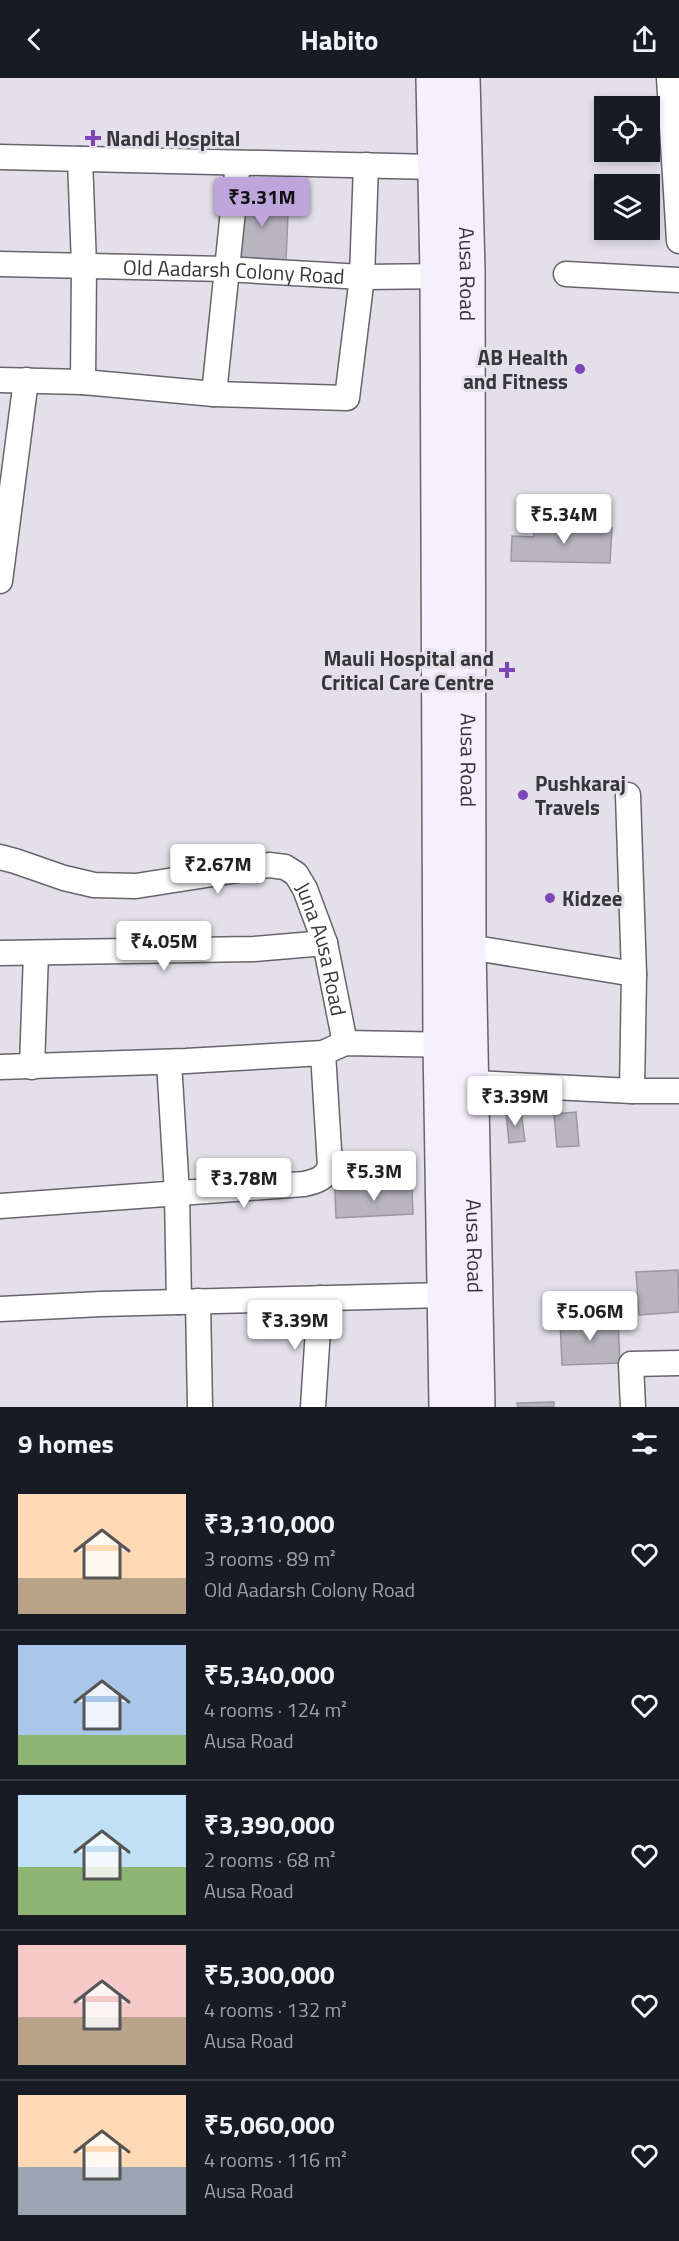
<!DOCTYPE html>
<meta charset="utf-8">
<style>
body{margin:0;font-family:"Titillium Web",sans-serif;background:#20242c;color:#f1f3f6;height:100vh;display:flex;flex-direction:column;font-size:22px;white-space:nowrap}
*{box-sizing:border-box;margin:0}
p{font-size:20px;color:#9ea1a6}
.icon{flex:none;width:33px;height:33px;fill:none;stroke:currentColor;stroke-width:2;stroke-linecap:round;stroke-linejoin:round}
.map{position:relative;height:1329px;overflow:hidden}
.drawer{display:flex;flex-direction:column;background:#171b24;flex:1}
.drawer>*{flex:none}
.buttons{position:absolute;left:594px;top:18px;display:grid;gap:12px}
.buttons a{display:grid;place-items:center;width:66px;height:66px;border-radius:0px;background:#171b24;box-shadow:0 3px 9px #0003;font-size:30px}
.price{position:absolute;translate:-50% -51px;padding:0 14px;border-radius:6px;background:#fff;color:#222;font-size:20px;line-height:39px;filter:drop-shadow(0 2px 3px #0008)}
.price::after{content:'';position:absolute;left:50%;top:36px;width:18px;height:14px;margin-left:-9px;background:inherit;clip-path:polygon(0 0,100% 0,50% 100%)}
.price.active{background:#bea5db;color:#111}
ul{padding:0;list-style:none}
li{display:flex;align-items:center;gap:18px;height:150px;padding:0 18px}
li+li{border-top:2px solid #363941}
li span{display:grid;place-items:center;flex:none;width:168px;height:120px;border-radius:0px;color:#555}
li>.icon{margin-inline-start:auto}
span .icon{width:72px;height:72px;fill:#fffc;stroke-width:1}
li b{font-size:26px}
h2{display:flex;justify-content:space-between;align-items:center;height:72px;padding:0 18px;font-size:26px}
header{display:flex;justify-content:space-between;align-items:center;height:78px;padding:0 18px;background:#171b24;font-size:27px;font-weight:700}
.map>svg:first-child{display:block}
.building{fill:#b8b5be;stroke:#9a97a0;stroke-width:1.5}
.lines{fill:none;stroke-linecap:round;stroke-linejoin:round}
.minor-casing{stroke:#67646c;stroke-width:27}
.secondary-casing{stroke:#67646c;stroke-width:36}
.minor{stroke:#fff;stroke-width:24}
.secondary{stroke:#f5effe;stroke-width:33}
.poi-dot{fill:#7f45bb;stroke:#e3e0e9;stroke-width:2}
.labels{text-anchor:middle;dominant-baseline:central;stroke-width:6;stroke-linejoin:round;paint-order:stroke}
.poi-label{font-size:21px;font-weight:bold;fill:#373639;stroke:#e3e0e9;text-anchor:start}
.street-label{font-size:21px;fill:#373639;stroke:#e3e0e9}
</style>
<header><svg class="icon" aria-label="back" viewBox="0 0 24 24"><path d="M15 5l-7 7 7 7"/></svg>Habito<svg class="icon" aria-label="share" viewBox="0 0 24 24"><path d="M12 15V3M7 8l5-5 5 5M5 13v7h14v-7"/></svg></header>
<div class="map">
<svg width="679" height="1329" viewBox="0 0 679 1329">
<rect width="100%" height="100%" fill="#e3e0e9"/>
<!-- building -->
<g class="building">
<path d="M 251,113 L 289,115 L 286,182 L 231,179 L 233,136 L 250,137 Z"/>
<path d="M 534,448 L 612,450 L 610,485 L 511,483 L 512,458 L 534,459 Z"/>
<path d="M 521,1033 L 525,1063 L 509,1065 L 506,1035 Z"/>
<path d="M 576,1034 L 579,1068 L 557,1069 L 554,1036 Z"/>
<path d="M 412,1109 L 413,1136 L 336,1140 L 335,1112 Z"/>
<path d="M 678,1192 L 679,1234 L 639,1237 L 636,1194 Z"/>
<path d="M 618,1240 L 620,1285 L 562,1287 L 560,1242 Z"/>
<path d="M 554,1324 L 554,1329 L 518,1329 L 517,1325 Z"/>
</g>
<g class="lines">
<!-- minor casing -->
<g class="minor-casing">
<g id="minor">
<path d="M 669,0 L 679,163"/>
<path d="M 0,79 L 434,89"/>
<path d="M 80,81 L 84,187 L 83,304"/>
<path id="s1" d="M 0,186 L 225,191 L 362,199 L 453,198"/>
<path d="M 566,196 L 679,202"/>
<path d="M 0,302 L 83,304 L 214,316 L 347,320 L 362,199 L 366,87"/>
<path d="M 214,316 L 238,85"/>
<path d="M 0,503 L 26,302"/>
<path d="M 628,717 L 634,896"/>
<path id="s2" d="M 0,779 L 15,783 L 64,800 L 94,807 L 136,808 L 269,787 L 285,789 L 296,796 L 305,811 L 325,865 L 345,965"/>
<path d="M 469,869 L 634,896 L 632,1013"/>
<path d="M 0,875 L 254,871 L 325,865"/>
<path d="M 169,984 L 177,1115 L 179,1224"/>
<path d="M 0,989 L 186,983 L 323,975 L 345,965 L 457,967"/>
<path d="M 32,989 L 36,875"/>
<path d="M 455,1004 L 632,1013 L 679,1013"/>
<path d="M 0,1128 L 304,1106 C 317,1103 325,1101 330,1088 L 323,975"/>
<path d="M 198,1223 L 200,1329"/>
<path d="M 0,1231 L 101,1226 L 444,1217"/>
<path d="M 313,1329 L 320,1220"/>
<path d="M 633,1329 L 631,1286 L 679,1285"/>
</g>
</g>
<!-- secondary casing -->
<g class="secondary-casing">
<g id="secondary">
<path d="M 433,0 L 437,197 L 440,966 L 446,1329"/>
<path id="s3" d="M 463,0 L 468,192 L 469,869 L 478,1329"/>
</g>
</g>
<!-- minor -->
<use href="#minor" class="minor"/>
<!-- secondary -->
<use href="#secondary" class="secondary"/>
</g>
<!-- markers -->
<g class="poi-dot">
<path d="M90 51h6v6h6v6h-6v6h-6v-6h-6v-6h6z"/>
<circle cx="580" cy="291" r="6"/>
<path d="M504 583h6v6h6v6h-6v6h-6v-6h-6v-6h6z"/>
<circle cx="523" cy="717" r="6"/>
<circle cx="550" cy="820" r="6"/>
</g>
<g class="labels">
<!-- poi labels -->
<g class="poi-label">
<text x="106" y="60">Nandi Hospital</text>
<text x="568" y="279" text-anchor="end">AB Health<tspan x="568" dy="24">and Fitness</tspan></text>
<text x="494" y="580" text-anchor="end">Mauli Hospital and<tspan x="494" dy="24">Critical Care Centre</tspan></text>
<text x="535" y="705">Pushkaraj<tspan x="535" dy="24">Travels</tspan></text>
<text x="562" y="820">Kidzee</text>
</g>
<!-- street labels -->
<g class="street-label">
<text stroke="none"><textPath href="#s1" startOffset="234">Old Aadarsh Colony Road</textPath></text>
<text stroke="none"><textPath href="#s3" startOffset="196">Ausa Road</textPath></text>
<text stroke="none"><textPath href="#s3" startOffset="682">Ausa Road</textPath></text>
<text stroke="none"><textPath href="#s2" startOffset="384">Juna Ausa Road</textPath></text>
<text stroke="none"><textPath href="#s3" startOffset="1168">Ausa Road</textPath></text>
</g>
</g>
</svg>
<div class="buttons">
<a><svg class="icon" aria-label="locate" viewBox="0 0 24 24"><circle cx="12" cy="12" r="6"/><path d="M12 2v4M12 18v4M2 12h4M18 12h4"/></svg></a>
<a><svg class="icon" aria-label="layers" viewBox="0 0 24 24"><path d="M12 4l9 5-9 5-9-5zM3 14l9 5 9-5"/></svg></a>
</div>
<b class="price active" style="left:262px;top:150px">₹3.31M</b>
<b class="price" style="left:564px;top:467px">₹5.34M</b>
<b class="price" style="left:218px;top:817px">₹2.67M</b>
<b class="price" style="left:164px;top:894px">₹4.05M</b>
<b class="price" style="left:515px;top:1049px">₹3.39M</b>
<b class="price" style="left:374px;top:1124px">₹5.3M</b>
<b class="price" style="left:244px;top:1131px">₹3.78M</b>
<b class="price" style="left:590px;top:1264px">₹5.06M</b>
<b class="price" style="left:295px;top:1273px">₹3.39M</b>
</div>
<section class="drawer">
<h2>9 homes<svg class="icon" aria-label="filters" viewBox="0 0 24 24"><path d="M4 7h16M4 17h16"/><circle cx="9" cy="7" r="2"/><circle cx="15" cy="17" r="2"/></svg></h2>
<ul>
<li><span style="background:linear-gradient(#ffd9b3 70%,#b9a48a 0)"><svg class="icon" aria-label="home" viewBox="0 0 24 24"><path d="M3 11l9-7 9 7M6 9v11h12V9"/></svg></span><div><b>₹3,310,000</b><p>3 rooms · 89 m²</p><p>Old Aadarsh Colony Road</p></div><svg class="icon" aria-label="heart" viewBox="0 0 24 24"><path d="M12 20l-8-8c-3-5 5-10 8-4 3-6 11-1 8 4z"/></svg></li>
<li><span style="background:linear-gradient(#a9c7e8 75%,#8fb573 0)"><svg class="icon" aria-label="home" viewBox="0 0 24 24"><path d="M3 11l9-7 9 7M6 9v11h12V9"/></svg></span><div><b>₹5,340,000</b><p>4 rooms · 124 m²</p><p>Ausa Road</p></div><svg class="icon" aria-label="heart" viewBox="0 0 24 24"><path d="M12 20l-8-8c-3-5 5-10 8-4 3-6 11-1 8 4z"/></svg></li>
<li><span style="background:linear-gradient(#bfe0f5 60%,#8fb573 0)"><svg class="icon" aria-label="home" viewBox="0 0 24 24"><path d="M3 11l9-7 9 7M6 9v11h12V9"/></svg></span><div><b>₹3,390,000</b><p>2 rooms · 68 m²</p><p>Ausa Road</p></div><svg class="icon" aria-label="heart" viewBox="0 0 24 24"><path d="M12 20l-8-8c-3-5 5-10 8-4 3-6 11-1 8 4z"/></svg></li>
<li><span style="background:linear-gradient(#f6c9c9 60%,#b9a48a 0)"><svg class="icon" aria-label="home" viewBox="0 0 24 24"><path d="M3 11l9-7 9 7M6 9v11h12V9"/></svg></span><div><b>₹5,300,000</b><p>4 rooms · 132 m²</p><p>Ausa Road</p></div><svg class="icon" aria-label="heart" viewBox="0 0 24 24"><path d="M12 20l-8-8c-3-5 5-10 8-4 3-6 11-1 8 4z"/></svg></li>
<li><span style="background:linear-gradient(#ffd9b3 60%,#9aa5b1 0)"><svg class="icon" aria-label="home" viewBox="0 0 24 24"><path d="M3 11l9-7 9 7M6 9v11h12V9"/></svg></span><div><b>₹5,060,000</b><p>4 rooms · 116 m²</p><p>Ausa Road</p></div><svg class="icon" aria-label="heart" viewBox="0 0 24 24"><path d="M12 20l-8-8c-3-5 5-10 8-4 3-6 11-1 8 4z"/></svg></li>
</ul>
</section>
